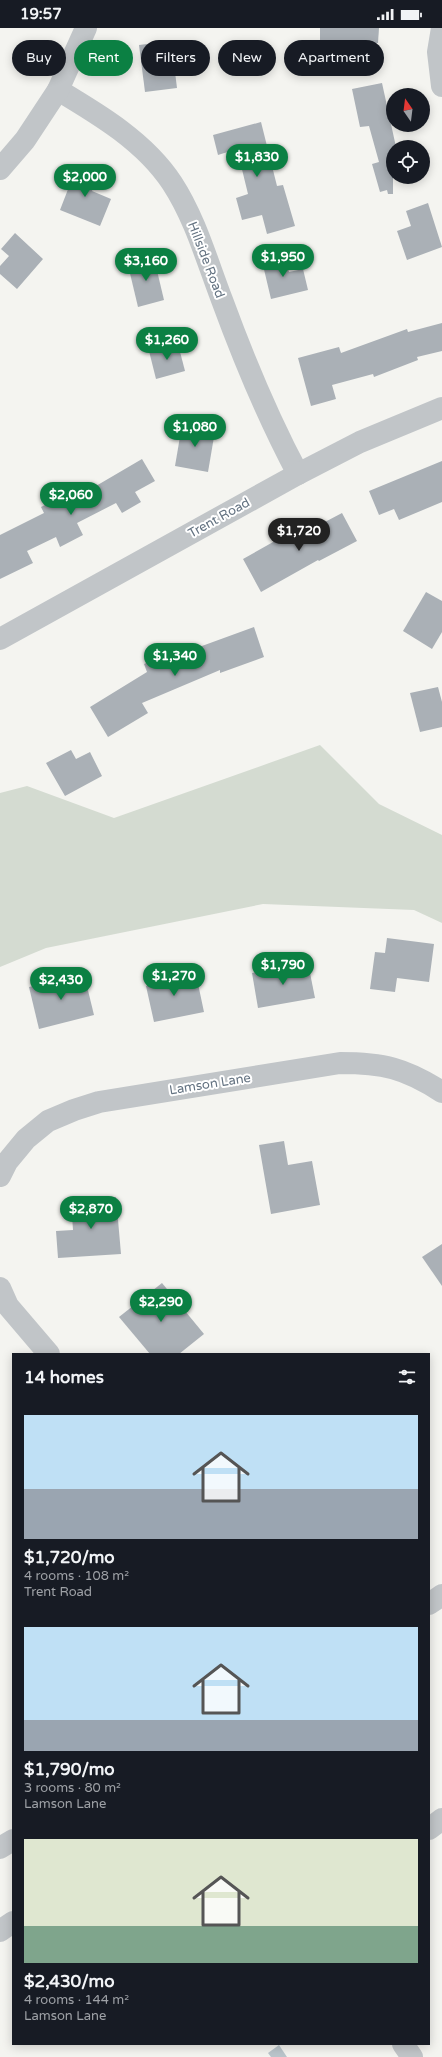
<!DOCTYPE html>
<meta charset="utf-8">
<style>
body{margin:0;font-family:"Varela Round",sans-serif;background:#242831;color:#f1f3f6;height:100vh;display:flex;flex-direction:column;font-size:15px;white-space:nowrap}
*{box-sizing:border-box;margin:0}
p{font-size:13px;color:#9ea1a6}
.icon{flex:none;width:22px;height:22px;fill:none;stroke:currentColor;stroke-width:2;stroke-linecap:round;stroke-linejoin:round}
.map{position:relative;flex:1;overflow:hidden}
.panel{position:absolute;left:12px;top:1325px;width:418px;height:692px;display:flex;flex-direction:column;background:#171b24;border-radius:0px;box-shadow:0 2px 10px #0003}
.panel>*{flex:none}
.banner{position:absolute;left:12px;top:12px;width:418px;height:36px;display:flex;gap:8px}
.needle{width:26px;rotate:346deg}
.controls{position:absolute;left:386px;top:60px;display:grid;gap:8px}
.controls a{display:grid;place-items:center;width:44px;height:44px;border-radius:50%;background:#171b24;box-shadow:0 2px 10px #0003;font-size:20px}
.price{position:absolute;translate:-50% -34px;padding:0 9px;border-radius:14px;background:#0b8043;color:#fff;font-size:13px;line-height:26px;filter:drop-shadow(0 1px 2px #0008)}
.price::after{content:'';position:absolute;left:50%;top:24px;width:12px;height:9px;margin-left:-6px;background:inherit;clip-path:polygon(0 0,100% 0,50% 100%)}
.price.selected{background:#222;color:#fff}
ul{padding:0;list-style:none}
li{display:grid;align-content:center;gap:8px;height:212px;padding:0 12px}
li span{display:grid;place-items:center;height:124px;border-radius:0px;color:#555}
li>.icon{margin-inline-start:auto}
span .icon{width:72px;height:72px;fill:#fffc;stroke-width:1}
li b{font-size:17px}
h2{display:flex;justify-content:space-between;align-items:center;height:48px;padding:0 12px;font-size:17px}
.tag{padding:0 14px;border-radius:18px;background:#171b24;box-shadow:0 2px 10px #0003;font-size:14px;line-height:36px}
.tag.selected{background:#0b8043;color:#fff}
.status{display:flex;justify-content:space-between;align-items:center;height:28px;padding:0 20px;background:#171b24;direction:ltr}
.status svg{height:11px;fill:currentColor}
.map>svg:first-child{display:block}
.green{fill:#d4dbd1}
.water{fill:#bac5cb}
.building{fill:#aab0b6}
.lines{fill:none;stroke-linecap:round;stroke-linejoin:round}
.minor{stroke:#c1c5c8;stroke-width:22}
.labels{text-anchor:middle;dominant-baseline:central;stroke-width:4;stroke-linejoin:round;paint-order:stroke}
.street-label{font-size:13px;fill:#637281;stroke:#fff}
</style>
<div class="status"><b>19:57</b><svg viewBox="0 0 49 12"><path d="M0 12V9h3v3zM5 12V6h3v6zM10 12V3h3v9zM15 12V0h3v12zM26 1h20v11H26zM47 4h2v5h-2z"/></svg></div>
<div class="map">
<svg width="442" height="2029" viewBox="0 0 442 2029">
<rect width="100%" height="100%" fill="#f4f4f0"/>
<!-- green -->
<path class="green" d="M 320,717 L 379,776 L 442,807 L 442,895 L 414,882 L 263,876 L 46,920 L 0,939 L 0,765 L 27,758 L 114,790 Z"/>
<!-- water -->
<path class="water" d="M 279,2017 L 287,2029 L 271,2029 L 268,2025 Z"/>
<!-- building -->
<g class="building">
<path d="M 320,0 L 379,0 L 378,15 L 320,13 Z"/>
<path d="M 171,13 L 177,60 L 145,64 L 139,17 Z"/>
<path d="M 382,55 L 396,119 L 393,119 L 393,166 L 388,166 L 387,162 L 380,164 L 372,136 L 379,134 L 369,98 L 360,99 L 352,61 Z"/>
<path d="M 261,94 L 277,158 L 283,157 L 295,198 L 267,206 L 262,187 L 242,192 L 236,170 L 248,166 L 237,121 L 218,127 L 213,107 Z"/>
<path d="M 77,138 L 99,147 L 92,163 L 111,171 L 100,198 L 60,182 Z"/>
<path d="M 428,175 L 442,219 L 407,232 L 397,203 L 411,198 L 406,183 Z"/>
<path d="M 15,205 L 43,231 L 17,261 L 0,246 L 0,238 L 9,228 L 1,221 Z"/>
<path d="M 285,228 L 289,244 L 303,241 L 308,262 L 271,271 L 262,233 Z"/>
<path d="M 154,230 L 164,272 L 138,279 L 128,237 Z"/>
<path d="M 442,295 L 442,323 L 417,329 L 418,332 L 374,349 L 373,346 L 332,357 L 336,371 L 311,378 L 298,330 L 339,319 L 341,325 L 407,301 L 408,304 Z"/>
<path d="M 178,316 L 185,343 L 156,351 L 149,323 Z"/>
<path d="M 182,397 L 215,403 L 208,444 L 175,438 Z"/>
<path d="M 142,431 L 155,453 L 135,464 L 141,474 L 122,485 L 116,475 L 77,495 L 83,507 L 60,519 L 56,509 L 27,523 L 33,535 L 0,551 L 0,507 L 44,485 L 41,479 L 81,459 L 84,465 Z"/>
<path d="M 442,433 L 442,474 L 399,492 L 394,481 L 379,487 L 369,463 Z"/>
<path d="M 342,485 L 357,513 L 319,533 L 318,532 L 261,564 L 243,531 L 282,509 L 285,515 Z"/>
<path d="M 426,564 L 442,573 L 442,604 L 432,621 L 403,603 Z"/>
<path d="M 254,599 L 264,629 L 220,645 L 220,642 L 142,675 L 148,685 L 108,709 L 90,679 L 147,644 L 144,636 L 167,626 L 169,630 Z"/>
<path d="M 438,659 L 442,674 L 442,699 L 420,704 L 410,665 Z"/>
<path d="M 71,722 L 76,731 L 90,724 L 102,748 L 65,768 L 46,735 Z"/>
<path d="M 387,910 L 434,916 L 429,954 L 397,950 L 395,964 L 370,961 L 375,924 L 385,925 Z"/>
<path d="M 308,935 L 315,970 L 258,980 L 252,945 Z"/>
<path d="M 171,941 L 175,955 L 197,951 L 204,984 L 154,994 L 146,958 L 156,956 L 154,944 Z"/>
<path d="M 84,946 L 94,987 L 39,1001 L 29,959 Z"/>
<path d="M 284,1113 L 288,1137 L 312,1133 L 320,1177 L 271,1186 L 259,1117 Z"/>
<path d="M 116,1169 L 121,1226 L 58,1230 L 56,1203 L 73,1202 L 71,1173 Z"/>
<path d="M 442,1216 L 442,1258 L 422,1229 Z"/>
<path d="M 162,1255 L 204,1306 L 179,1326 L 150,1326 L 119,1289 Z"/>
</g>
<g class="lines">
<!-- minor -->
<g class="minor">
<path d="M 442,0 L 438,24 L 442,58"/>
<path d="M 58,62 C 100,87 145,114 172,155 C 195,190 207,233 222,272 C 244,332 268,390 298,446"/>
<path d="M 0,141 L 25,112 L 58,62 L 86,0"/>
<path d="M 0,611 L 298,446 L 360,414 L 442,380"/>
<path d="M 0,1148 L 7,1134 L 26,1111 L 48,1093 L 74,1082 L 99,1074 L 340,1035 C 383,1035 405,1040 442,1064"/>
<path d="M 0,1260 L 8,1278 L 49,1326"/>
<path d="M 429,1576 L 442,1567"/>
<path d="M 429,1801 L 442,1791"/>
<path d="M 0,1820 L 13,1812"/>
<path d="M 0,1903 L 13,1894"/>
<path d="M 403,2016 L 412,2029"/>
</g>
</g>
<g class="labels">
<!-- street labels -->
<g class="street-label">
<text transform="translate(206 232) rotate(69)">Hillside Road</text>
<text transform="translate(219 490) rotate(-29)">Trent Road</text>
<text transform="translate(210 1056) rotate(-9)">Lamson Lane</text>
</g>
</g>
</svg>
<div class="controls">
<a><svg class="needle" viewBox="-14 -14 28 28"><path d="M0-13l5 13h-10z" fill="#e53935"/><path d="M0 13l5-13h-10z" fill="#9ea1a6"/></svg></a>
<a><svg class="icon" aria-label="locate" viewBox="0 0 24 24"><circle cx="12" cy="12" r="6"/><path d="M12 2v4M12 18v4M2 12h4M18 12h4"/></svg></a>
</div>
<b class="price" style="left:257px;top:150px">$1,830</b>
<b class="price" style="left:85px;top:170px">$2,000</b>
<b class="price" style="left:283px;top:250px">$1,950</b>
<b class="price" style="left:146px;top:254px">$3,160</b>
<b class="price" style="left:167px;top:333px">$1,260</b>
<b class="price" style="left:195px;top:420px">$1,080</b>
<b class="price" style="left:71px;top:488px">$2,060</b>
<b class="price selected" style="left:299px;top:524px">$1,720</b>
<b class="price" style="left:175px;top:649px">$1,340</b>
<b class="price" style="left:283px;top:958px">$1,790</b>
<b class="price" style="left:174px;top:969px">$1,270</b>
<b class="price" style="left:61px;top:973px">$2,430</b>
<b class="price" style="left:91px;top:1202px">$2,870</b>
<b class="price" style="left:161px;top:1295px">$2,290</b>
<div class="banner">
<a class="tag">Buy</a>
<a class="tag selected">Rent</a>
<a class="tag">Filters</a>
<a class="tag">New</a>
<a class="tag">Apartment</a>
</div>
<section class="panel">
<h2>14 homes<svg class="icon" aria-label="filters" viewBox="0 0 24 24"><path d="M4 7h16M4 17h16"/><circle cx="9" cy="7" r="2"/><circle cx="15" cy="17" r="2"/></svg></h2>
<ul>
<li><span style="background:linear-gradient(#bfe0f5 60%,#9aa5b1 0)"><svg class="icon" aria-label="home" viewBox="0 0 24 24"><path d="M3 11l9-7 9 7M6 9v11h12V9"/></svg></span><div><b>$1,720/mo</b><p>4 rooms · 108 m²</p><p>Trent Road</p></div></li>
<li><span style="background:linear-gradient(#bfe0f5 75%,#9aa5b1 0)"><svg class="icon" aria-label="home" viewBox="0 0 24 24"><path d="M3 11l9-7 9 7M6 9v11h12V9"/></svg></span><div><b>$1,790/mo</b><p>3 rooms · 80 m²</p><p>Lamson Lane</p></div></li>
<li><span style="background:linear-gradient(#dfe7d0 70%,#7fa58c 0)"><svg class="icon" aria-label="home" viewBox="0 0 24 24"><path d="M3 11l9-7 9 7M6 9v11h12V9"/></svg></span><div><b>$2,430/mo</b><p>4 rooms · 144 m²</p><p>Lamson Lane</p></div></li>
</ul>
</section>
</div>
